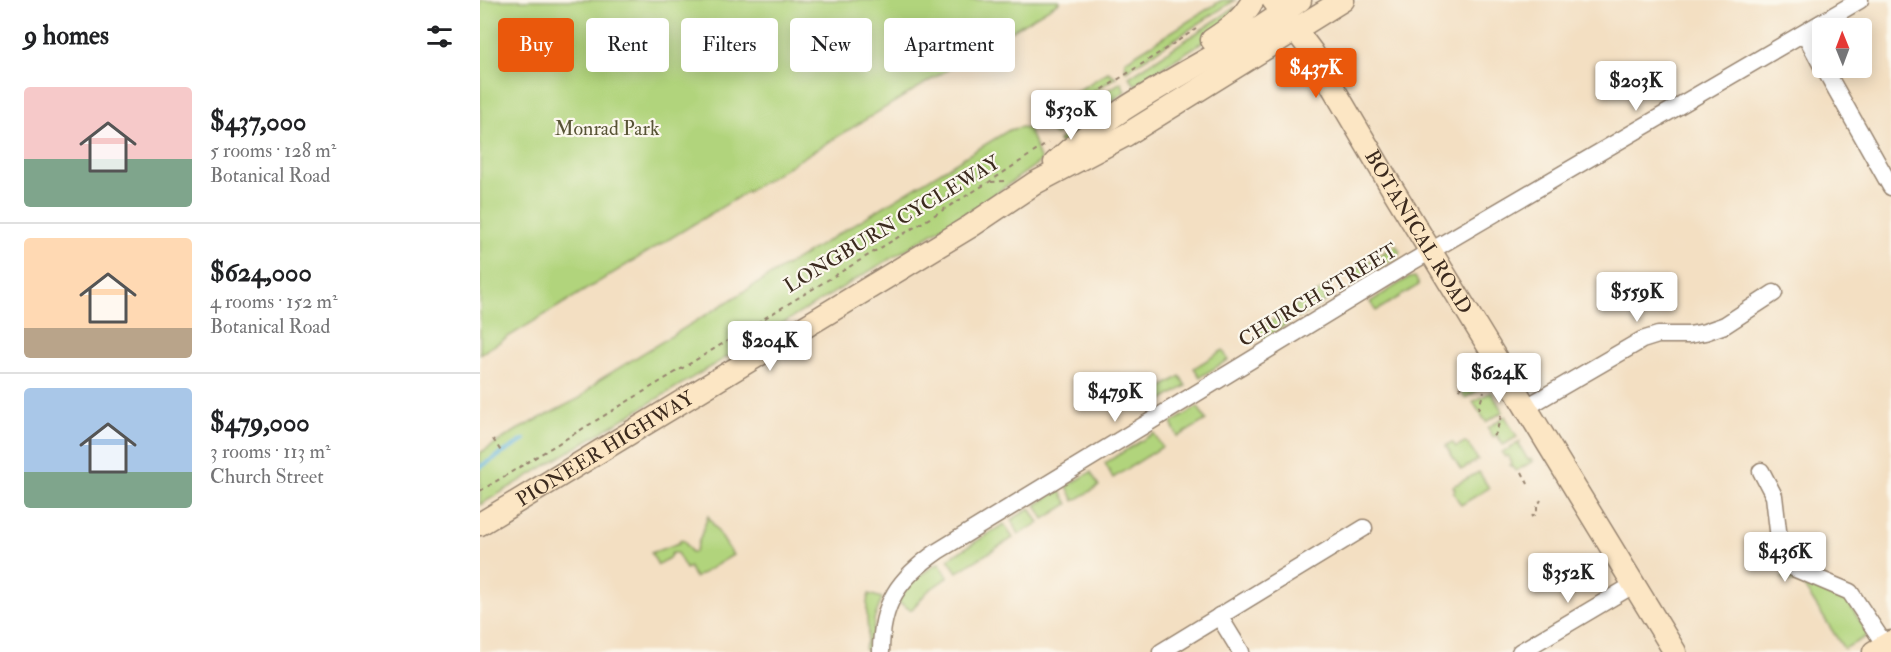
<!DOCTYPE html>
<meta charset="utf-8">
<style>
body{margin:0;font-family:"IM FELL Double Pica",serif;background:#f6f6f6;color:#202124;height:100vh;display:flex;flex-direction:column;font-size:22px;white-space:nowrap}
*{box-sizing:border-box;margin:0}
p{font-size:20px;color:#757577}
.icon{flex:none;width:33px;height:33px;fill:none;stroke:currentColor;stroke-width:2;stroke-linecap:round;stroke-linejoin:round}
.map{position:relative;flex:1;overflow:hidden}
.details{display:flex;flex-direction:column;background:#fff;width:480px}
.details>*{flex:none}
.banner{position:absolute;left:18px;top:18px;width:570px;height:54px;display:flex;gap:12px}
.needle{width:39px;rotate:359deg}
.fabs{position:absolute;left:1332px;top:18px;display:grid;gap:12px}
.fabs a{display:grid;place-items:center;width:60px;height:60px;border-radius:6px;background:#fff;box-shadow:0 3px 15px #0003;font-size:30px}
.price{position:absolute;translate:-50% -51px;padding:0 14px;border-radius:6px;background:#fff;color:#222;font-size:20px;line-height:39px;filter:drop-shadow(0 2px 3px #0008)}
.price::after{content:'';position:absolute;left:50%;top:36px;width:18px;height:14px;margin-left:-9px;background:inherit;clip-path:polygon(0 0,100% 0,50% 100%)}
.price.selected{background:#ea580c;color:#fff}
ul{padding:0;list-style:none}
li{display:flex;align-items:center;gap:18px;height:150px;padding:0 24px}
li+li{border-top:2px solid #e0e0e0}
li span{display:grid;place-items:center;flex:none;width:168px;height:120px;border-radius:6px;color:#555}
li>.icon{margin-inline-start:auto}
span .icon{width:72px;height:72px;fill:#fffc;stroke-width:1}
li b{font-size:26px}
h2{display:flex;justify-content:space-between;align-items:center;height:72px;padding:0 24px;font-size:26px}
.pill{padding:0 21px;border-radius:6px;background:#fff;box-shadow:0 3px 15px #0003;font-size:21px;line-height:54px}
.pill.selected{background:#ea580c;color:#fff}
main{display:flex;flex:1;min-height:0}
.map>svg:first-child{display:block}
.green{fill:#b1d47c;stroke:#767f4d;stroke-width:1.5}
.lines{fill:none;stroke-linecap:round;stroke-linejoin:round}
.stream{stroke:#5eb2da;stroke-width:4.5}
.street-casing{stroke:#978470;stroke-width:19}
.secondary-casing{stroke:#978470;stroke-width:25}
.path{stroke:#978470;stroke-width:2;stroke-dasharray:4.5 4.5;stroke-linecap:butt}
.street{stroke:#fff;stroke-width:16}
.secondary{stroke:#fce6c4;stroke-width:22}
.labels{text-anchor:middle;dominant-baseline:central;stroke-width:4.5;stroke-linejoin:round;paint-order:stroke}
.park-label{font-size:20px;fill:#585436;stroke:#fbf7ec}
.street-label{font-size:20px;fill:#3b2a1e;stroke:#fbf7ec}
</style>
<main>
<section class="details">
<h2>9 homes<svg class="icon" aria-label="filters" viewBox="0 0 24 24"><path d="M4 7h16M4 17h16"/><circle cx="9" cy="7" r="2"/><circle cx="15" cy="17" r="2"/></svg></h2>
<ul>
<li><span style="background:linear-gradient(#f6c9c9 60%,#7fa58c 0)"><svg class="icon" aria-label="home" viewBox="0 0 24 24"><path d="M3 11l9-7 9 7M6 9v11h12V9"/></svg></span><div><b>$437,000</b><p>5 rooms · 128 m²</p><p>Botanical Road</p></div></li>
<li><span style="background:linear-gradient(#ffd9b3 75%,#b9a48a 0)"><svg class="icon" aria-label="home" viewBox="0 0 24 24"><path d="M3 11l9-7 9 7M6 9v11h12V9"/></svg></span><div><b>$624,000</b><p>4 rooms · 152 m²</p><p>Botanical Road</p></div></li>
<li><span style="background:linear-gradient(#a9c7e8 70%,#7fa58c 0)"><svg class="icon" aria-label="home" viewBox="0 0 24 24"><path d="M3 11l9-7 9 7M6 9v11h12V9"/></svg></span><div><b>$479,000</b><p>3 rooms · 113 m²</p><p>Church Street</p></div></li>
</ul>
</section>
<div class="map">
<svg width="1411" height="652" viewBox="0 0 1411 652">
<rect width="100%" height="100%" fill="#fbf7ec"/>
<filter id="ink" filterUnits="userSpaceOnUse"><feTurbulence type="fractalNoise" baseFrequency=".0167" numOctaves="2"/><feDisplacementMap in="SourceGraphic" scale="12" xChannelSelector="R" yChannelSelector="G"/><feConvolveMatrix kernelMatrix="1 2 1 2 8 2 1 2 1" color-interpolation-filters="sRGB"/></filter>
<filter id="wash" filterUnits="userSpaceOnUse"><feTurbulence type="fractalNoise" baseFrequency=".008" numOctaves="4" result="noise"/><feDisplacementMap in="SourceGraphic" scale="24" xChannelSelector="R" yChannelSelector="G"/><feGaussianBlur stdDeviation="1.35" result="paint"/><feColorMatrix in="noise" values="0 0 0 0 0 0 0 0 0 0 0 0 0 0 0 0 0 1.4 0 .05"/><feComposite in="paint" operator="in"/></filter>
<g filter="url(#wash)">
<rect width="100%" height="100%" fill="#f3dfc2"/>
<!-- green -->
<g class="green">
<path d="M 0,0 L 579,0 L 579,2 L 0,354 Z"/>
<path d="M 742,0 L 755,0 L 646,71 L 645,61 Z"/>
<path d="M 756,7 L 743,29 L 655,85 L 649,77 Z"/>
<path d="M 628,72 L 636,77 L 611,93 L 581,131 L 575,135 L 568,130 L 562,120 L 568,109 Z"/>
<path d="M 641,82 L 645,91 L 624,107 L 582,144 L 578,141 L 586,135 L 616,98 Z"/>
<path d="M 542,127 L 548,129 C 554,139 556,150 561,161 L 498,206 L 0,505 L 0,453 L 37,430 L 100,398 L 119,380 L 529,130 Z"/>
<path d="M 916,245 L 920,252 L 917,257 L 881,279 L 874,271 Z"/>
<path d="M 935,277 L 939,285 L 896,311 L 890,302 L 928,278 Z"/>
<path d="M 842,290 L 846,301 L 818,318 L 810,309 Z"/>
<path d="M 805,313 L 809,323 L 783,339 L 777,329 Z"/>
<path d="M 743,350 L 748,360 L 720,377 L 714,368 Z"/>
<path d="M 995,366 L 1007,385 L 985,398 L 978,386 L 983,383 L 979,376 Z"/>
<path d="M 700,376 L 706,386 L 673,406 L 667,397 Z"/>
<path d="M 1011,392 L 1023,412 L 1006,422 L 993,402 Z"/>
<path d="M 718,407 L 726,420 L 698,437 L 691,423 Z"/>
<path d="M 1025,416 L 1037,437 L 1023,445 L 1017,435 L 1013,437 L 1008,428 Z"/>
<path d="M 674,433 L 682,447 L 633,478 L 625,463 Z"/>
<path d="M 972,442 L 976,447 L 985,442 L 988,444 L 998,460 L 981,470 L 966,446 Z"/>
<path d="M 1040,442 L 1039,445 L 1048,460 L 1051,459 L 1053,461 L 1036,471 L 1030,465 L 1032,463 L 1028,455 L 1025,457 L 1022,453 Z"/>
<path d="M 611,472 L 619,486 L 594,501 L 587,486 Z"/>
<path d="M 999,472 L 1009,488 L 981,505 L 973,492 L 975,490 L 973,486 Z"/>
<path d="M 580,490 L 588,504 L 564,519 L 556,505 Z"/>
<path d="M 550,508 L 559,523 L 539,534 L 531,520 Z"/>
<path d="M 228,516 L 253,555 L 215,578 L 209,567 L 206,569 L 197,553 L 192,553 L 189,558 L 178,565 L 171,553 L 199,543 L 200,540 L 204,541 L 211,552 L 215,552 Z"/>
<path d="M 524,524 L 533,538 L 477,572 L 468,559 Z"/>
<path d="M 459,563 L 468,577 L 448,591 L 431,610 L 418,602 C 428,584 441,573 459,563 Z"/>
<path d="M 1311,572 L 1362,593 L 1389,635 L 1364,649 L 1323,585 L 1302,578 Z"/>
<path d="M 389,594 L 402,598 L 394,620 L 392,643 L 387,651 L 384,649 C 393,633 382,611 389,594 Z"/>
</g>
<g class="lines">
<!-- stream -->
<path class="stream" d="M 0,467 L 44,440"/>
</g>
</g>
<g filter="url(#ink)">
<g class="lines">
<!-- street casing -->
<g class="street-casing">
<g id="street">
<path d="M 1325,34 L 1342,66"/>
<path d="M 1344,68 L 1411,187"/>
<path d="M 1045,408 L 1162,340 L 1178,335 L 1209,335 L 1225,332 L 1245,325 L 1294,293"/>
<path d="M 1281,471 L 1294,496 L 1301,556 L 1311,567 L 1370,592 L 1405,645"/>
<path d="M 739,616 L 761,652"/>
<path d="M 401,652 C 401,603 419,578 458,551 L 930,263 L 1380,0"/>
<path d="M 681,652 L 884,528"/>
<path d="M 1040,652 L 1153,585"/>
</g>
</g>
<!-- secondary casing -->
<g class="secondary-casing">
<g id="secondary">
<path id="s1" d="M 793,0 L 832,52 L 912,188 L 1195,652"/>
<path d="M 732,40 C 749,29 763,19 773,0"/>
<path d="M 575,163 C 646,94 742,60 820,0"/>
<path id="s2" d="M 0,524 L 491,226 L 555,183 L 646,135 L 863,0"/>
<path d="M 1394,652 L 1411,642"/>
</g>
</g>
<!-- path -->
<g class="path">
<path d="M 592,122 L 614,95 L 716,29"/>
<path d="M 511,182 L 524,181"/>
<path d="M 979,389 L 984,385 L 989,366"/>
<path d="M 998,410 L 1004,391"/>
<path d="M 1013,436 L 1016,433 L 1021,416"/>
<path d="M 13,439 L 22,453"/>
<path d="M 1042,472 L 1048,484"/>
<path d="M 0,491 L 509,182 L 568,143"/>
<path d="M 1051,517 L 1057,513 L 1057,507 L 1061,500"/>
</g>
<!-- street -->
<use href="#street" class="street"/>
<!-- secondary -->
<use href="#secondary" class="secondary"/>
</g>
</g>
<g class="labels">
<!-- park labels -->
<g class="park-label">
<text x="127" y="128">Monrad Park</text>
</g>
<!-- street labels -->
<g class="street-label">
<text transform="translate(412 224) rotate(-31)">LONGBURN CYCLEWAY</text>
<text stroke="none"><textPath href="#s1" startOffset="274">BOTANICAL ROAD</textPath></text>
<text transform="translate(838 295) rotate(-31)">CHURCH STREET</text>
<text stroke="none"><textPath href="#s2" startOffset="146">PIONEER HIGHWAY</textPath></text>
</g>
</g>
</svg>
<div class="fabs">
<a><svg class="needle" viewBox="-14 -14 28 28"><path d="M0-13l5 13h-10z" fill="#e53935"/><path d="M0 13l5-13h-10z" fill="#757577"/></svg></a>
</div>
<b class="price selected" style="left:836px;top:99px">$437K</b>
<b class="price" style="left:1156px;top:112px">$203K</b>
<b class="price" style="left:591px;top:141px">$530K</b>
<b class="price" style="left:1157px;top:323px">$559K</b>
<b class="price" style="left:290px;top:372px">$204K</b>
<b class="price" style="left:1019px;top:404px">$624K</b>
<b class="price" style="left:635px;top:423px">$479K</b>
<b class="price" style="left:1305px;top:583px">$436K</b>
<b class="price" style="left:1088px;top:604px">$352K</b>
<div class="banner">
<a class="pill selected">Buy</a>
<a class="pill">Rent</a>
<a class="pill">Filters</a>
<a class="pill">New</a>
<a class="pill">Apartment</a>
</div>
</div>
</main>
